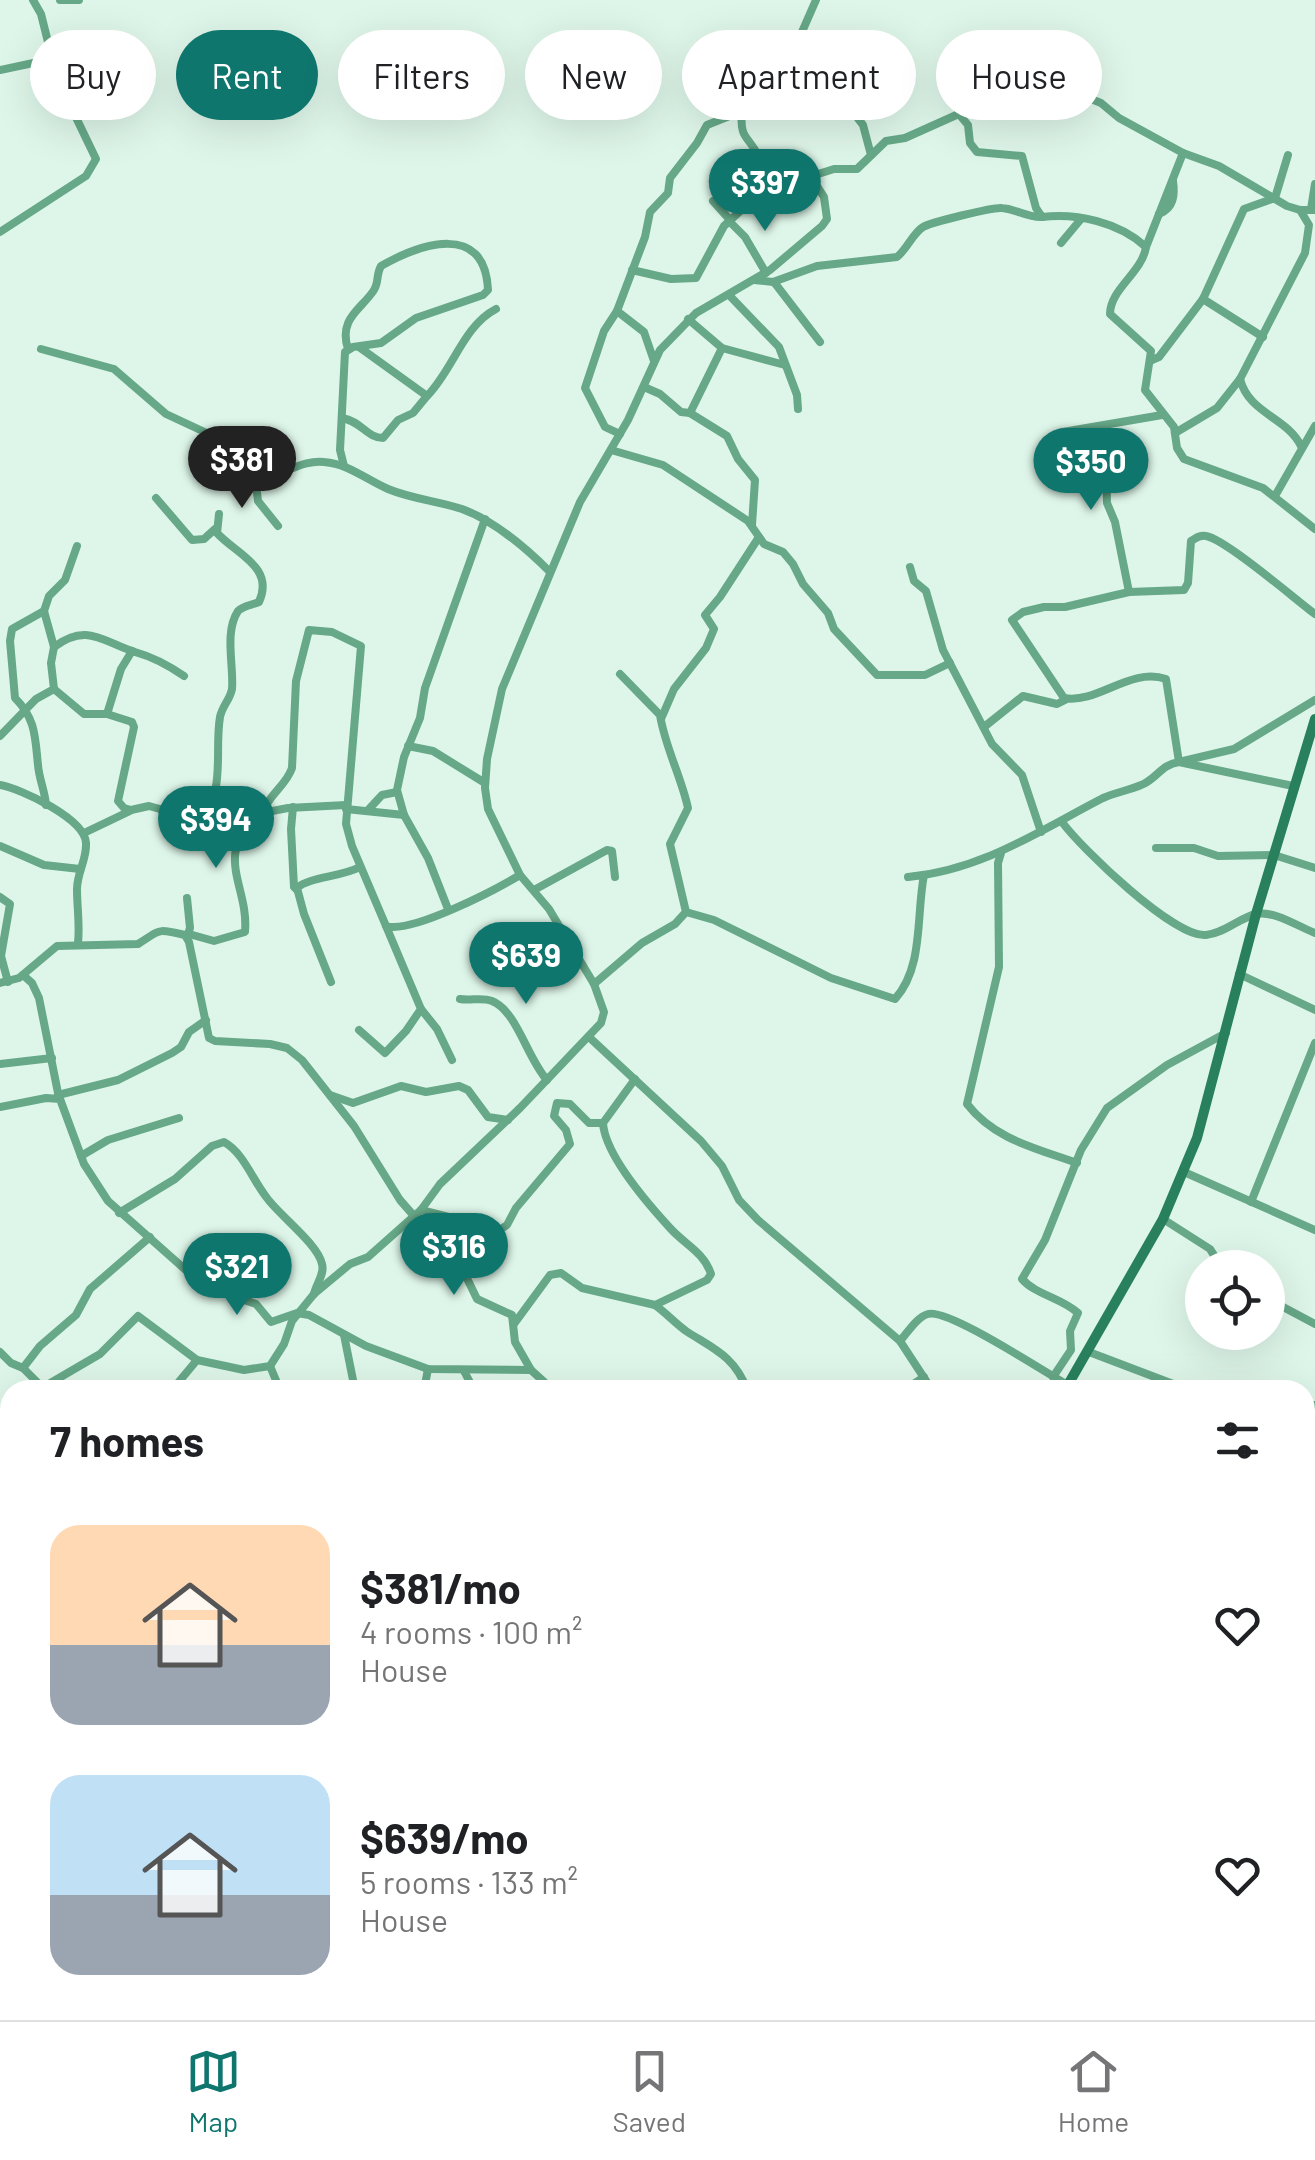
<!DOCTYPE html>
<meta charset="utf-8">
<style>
body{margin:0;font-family:Barlow,sans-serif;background:#f2f2f2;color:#202124;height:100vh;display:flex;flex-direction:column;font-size:38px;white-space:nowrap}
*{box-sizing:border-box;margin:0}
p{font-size:32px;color:#757577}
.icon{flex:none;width:55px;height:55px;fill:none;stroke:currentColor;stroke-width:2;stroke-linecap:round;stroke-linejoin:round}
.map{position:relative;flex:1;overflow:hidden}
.sheet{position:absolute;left:0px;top:1380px;width:1315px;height:640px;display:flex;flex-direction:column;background:#fff;border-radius:30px 30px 0 0;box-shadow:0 10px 40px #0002}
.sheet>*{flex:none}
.banner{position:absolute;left:30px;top:30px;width:1255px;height:90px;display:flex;gap:20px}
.fabs{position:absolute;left:1185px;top:1250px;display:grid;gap:20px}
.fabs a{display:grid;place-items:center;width:100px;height:100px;border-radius:50%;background:#fff;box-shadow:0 10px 40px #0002;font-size:50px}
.price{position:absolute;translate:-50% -85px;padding:0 22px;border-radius:35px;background:#0f766e;color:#fff;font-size:32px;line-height:65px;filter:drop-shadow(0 2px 5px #0008)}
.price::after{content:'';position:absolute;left:50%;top:60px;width:30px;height:22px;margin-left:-15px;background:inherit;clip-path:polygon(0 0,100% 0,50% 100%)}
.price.active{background:#222;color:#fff}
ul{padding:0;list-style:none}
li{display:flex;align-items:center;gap:30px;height:250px;padding:0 50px}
li span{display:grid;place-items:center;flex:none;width:280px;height:200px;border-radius:30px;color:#555}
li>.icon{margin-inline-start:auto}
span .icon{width:120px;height:120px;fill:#fffc;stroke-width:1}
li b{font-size:42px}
h2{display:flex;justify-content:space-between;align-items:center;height:120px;padding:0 50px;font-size:42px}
.chip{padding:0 35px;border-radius:45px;background:#fff;box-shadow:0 10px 40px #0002;font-size:35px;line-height:90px}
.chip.active{background:#0f766e;color:#fff}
.dock{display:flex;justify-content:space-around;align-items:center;height:140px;border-top:2px solid #e0e0e0;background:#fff;font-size:28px;color:#757577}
.dock a{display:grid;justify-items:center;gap:5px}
.dock .active{color:#0f766e}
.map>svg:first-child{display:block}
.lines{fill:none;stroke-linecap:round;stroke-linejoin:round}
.street{stroke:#66a888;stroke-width:8}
.secondary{stroke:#28805c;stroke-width:10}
</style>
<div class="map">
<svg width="1315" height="2020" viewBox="0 0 1315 2020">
<rect width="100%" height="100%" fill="#def6e9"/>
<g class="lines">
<!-- street -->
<g class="street">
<path d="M 60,0 L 79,0"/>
<path d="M 0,70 L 52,59"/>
<path d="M 792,75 L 798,41 L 816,0"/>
<path d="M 958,113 L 968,125 L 970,143 L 977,152 L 1022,156 L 1036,208 L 1042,217 C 1077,213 1119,222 1146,247 C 1142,273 1110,289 1110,314 L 1151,351 L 1145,390 L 1174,427 L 1177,448 L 1184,459 L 1263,488 L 1315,529"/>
<path d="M 713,201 L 730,220"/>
<path d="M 1311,209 L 1315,184"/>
<path d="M 1159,214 C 1174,208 1175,195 1173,181"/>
<path d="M 729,221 L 745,237 L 766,273"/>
<path d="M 0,232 L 86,176 L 96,159 L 57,78 L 41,14 L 33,0"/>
<path d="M 1061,243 L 1081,219"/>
<path d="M 1146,247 L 1183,153"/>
<path d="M 632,270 L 671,279 L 696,278 L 724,226 L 765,188 C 764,178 761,166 758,156 C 750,136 739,141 742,111 L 777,90 L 787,77 L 823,73 L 863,125 L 871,155"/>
<path d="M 754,280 L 773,282 L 817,266 L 897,257 C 907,249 913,233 923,227 C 932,222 993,207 1002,208 C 1016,209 1028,218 1042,217"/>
<path d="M 774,282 L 820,342"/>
<path d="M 729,295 L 779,347 L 797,395 L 798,409"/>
<path d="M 1203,299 L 1263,337"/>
<path d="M 617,311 L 604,331 L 585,388 L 605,427 L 620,434"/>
<path d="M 688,319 L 722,348 L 785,365"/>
<path d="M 359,347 L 427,396 C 453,370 463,326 496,309"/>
<path d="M 41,349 L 114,369 L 166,414 L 226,442 L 257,476 C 280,479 300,459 324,462 C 349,464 365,479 388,489 C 412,499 438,501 462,509 C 495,521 526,548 550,572"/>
<path d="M 1152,360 L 1159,357 L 1203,299 L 1244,209 L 1275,198 L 1288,155"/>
<path d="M 654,361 L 644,332 L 617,311 L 645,237 L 650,212 L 668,193 L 670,178 L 697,143 L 707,125 L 742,111"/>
<path d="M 1240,379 C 1249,414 1287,417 1301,446"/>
<path d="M 644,387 L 660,394 L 681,412 L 690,413 L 722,348"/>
<path d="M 690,413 L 727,436 L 738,459 L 755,480 L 752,525"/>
<path d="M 342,418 C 361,421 367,438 383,438 L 398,420 L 413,413 L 427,396"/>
<path d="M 1105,427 L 1107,503 L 1115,522 L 1129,592"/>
<path d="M 1063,432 L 1162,415"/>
<path d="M 1175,433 L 1217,408 L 1240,379 L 1305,253 L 1309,225 L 1300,210"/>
<path d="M 611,450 L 663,465 L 748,521 L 764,544 L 783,552 L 793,564 L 803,584 L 828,613 L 834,629 L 877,675 L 925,675 L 950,663"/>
<path d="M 344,466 L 340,450 L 345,352 L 353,347 L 381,343 L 416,318 L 483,295 L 488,290 C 485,221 420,244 381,266 C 376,275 379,282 374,290 C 362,309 338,318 348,349"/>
<path d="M 255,475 L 258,501 L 278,526"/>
<path d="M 1275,496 L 1315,426"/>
<path d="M 156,498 L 192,540 L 204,539 L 215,529"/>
<path d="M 910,567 L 914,581 L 926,591 L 943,650 L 992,744 L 1022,775 L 1041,832"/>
<path d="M 44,611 L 54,647"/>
<path d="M 1315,614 C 1295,599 1225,539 1206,536 C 1199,535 1196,538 1191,541 L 1188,583 L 1184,590 L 1129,592 L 1065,607 L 1044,607 L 1023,612 L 1012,620 L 1064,698 C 1098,704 1130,667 1166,679 L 1179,762 L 1234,749 L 1315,700"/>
<path d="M 132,651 L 121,669 L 107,714 L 132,722 L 134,727 L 118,801 L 124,808 L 131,810 L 149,806 L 210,823 L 288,808 L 346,805"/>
<path d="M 54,689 L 84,714 L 107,714"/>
<path d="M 661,719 L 674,689 L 706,648 L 714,629 L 705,615 L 720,597 L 759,537"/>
<path d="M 984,727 L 1023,696 L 1057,704 L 1067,699"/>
<path d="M 0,736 L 36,699 L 54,689 L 51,663 L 54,647 C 87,622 103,642 135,652 C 153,657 168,665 184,676"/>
<path d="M 408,746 L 433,751 L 485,783"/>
<path d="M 0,785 C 22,789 85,819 86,843 C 87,859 77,873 77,889 C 77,907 80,925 78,943"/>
<path d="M 46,805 C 45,791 39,779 38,765 C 35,737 36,719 15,698 L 10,641 L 12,629 L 44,611 L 49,596 L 65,580 L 77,546"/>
<path d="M 293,807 L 291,829 L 294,887 L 297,890"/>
<path d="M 346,809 L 404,815"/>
<path d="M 369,809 L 382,795 L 397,792"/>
<path d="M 263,812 C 269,794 286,786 292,768 L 296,681 L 309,630 L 332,632 L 361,646 L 346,824 L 352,846 L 386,926 C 411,934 495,890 520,875"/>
<path d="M 198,820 C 227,795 214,752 220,717 C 222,706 230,700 232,689 C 234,666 224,632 238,611 C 242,606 252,605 259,602 C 275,567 236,554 217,533 L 219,514"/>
<path d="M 1062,822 C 1081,848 1174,938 1206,935 C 1225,933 1239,918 1256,914 C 1274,910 1299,927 1315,933"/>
<path d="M 84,833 L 130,811"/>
<path d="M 0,846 L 44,865 L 80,869"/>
<path d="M 1156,848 L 1194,848 L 1218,856 L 1274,855 L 1315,868"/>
<path d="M 1001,853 L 998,863 L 999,967 L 967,1104 C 995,1140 1036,1148 1077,1163"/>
<path d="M 908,877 C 982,870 1039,831 1103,798 C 1116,792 1139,788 1147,782 C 1160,774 1162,765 1179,762 L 1293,786"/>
<path d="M 534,890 L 607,850 L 612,851 L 615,877"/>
<path d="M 0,897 L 10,904 L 1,956 L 8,982"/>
<path d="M 187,898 L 190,928 L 187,937"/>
<path d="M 448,909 L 428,858 L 404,815 L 397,790 L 404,757 L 420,718 L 425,688 L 485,519"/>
<path d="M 686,912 L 714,920 L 831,978 L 895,999 C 924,967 916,915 924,875"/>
<path d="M 189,934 L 214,941 L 245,932 C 249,885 213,859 257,813"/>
<path d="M 1239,974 L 1315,1010"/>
<path d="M 23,975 L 32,983 L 39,998 L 59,1098"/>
<path d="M 331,982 L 304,914 L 297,888 C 309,877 341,877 360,867"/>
<path d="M 0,983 L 19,978 L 57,946 L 138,944 C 161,930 155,928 185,935 L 189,942 L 209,1038 L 215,1041 L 270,1044 L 287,1048 L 302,1060 L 354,1126 L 400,1200 L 414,1216"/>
<path d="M 594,984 L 642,943 L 675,924 L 686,912 L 670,844 L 688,808 C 681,776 665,747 660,715 L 620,674"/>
<path d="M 460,999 C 470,1001 482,997 492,1001 C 517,1011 527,1058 547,1080"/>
<path d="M 421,1009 L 437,1029 L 452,1060"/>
<path d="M 359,1030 L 385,1053 L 406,1031 L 421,1009 L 386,926"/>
<path d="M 590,1038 L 701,1141 L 722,1166 L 739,1200 L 758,1220 L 900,1341 L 932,1390"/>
<path d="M 0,1064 L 52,1058"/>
<path d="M 635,1079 L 603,1123 C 605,1155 648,1204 670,1228 C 684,1244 704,1252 711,1274 L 707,1280 L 655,1305"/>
<path d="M 58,1095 L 118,1080 L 172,1053 L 181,1047 L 189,1032 L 206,1020"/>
<path d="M 330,1095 L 353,1103 L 401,1086 L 426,1092 L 459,1086 L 468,1090 L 488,1117 L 508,1120"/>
<path d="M 0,1107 L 46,1098 L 60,1099 L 84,1164 L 108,1201 L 188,1272 L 229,1295 L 256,1304 L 271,1322 L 297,1313 L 309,1315 L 366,1346 L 428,1369 L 531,1370 L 553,1390"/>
<path d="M 81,1156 L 108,1140 L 179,1118"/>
<path d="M 1184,1172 L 1315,1230"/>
<path d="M 1251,1202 L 1315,1043"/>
<path d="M 421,1210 L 472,1223 L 486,1230 L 486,1236 L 465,1261 L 463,1270 L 477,1299 L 512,1315 L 515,1342 L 531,1370"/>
<path d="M 119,1213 L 175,1179 L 212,1146 L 224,1142 C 244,1153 253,1181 267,1198 C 279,1215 318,1244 322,1264 C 325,1274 316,1284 314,1294"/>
<path d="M 1163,1219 L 1210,1249 L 1222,1268"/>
<path d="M 486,1230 L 498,1231 L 507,1225 L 516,1208 L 570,1144 L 566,1130 L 554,1116 L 557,1103 L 570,1104 L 589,1123 L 603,1123"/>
<path d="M 1268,1299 L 1315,1324"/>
<path d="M 514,1324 L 550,1275 L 561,1273 L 582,1288 L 655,1305 C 666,1313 675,1323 686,1331 C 712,1348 735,1356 747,1390"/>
<path d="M 344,1335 L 355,1390"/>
<path d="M 900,1341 C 908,1332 917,1317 928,1314 C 948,1308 1044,1372 1068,1385"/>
<path d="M 0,1352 L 11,1363 L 23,1368 L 40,1346 L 76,1315 L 90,1289 L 150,1237"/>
<path d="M 1089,1352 L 1189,1390"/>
<path d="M 270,1366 L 280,1390"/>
<path d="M 23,1368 L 39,1384 L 47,1385 L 100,1354 L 138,1316 L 197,1360"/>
<path d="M 464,1371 L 474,1390"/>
<path d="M 1053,1377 L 1071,1350 L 1070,1331 L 1078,1313 C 1062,1298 1036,1295 1022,1279 L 1045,1240 L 1081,1150 L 1107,1108 L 1167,1065 L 1226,1033"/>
<path d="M 172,1390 L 197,1360 L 244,1370 L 270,1366 L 284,1344 L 292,1321 L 314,1294 L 350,1264 L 368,1257 L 421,1210 L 440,1184 L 520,1108 L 601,1023 L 604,1012 L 594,984 L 549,909 L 520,875 L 488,809 L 485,788 L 487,759 L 502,689 L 580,502 L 628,420 L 660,350 L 696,313 L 770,270 L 822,226 L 827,219 L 824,197 L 813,180 L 815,175 L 834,169 L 857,169 L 886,141 L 905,138 L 972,108 L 983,93 L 997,83 L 1018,75 L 1031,75 L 1101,103 L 1119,118 L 1183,153 L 1219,166 L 1287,206 L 1300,210 L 1315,210"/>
<path d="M 424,1390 L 428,1369"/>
<path d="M 904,1390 L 924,1377"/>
<path d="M 1305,1406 L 1315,1405"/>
<path d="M 0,1551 L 10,1544"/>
<path d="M 1305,1570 L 1315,1577"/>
<path d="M 0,1574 L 10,1602"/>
<path d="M 0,1656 L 10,1646"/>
<path d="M 1306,1785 L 1315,1771"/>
<path d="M 0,1786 L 10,1785"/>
<path d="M 0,1869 L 10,1871"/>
<path d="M 1305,1926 L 1315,1927"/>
<path d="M 0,1939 L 10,1939"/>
<path d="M 1305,2005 L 1315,2005"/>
<path d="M 742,2010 L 761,2020"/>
<path d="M 16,2020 L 16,2010"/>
<path d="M 84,2020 L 84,2010"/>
<path d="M 261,2020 L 261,2010"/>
</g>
<!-- secondary -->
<g class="secondary">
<path d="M 1065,1390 L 1163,1219 L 1197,1138 L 1256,914 L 1315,719"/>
<path d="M 707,2020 L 715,2010"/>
</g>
</g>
</svg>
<div class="fabs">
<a><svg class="icon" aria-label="locate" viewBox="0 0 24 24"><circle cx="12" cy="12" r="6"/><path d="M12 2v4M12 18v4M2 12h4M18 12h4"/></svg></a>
</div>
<b class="price" style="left:765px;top:234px">$397</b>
<b class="price active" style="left:242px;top:511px">$381</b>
<b class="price" style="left:1091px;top:513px">$350</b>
<b class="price" style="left:216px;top:871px">$394</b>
<b class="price" style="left:526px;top:1007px">$639</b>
<b class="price" style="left:454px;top:1298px">$316</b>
<b class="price" style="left:237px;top:1318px">$321</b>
<div class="banner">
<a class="chip">Buy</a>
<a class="chip active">Rent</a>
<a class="chip">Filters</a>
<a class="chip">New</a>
<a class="chip">Apartment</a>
<a class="chip">House</a>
</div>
<section class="sheet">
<h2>7 homes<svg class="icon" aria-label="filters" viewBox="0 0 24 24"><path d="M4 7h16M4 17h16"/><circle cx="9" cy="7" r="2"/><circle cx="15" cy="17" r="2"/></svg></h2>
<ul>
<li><span style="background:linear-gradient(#ffd9b3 60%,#9aa5b1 0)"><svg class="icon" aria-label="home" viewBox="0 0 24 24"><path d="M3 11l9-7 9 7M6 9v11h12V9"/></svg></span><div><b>$381/mo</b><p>4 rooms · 100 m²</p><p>House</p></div><svg class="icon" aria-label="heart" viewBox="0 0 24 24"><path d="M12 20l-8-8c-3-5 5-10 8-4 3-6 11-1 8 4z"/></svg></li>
<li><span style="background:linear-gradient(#bfe0f5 60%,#9aa5b1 0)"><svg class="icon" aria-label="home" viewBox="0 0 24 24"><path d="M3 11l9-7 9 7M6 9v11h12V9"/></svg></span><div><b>$639/mo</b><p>5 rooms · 133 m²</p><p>House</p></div><svg class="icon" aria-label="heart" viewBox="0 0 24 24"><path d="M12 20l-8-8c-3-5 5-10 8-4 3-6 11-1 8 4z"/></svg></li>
</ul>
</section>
</div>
<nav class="dock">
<a class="active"><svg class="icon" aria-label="map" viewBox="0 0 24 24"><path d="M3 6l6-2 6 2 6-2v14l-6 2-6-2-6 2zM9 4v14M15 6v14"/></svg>Map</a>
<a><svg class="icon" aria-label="saved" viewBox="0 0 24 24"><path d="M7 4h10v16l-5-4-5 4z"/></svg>Saved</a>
<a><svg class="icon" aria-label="home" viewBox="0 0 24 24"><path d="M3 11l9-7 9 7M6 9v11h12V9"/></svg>Home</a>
</nav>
